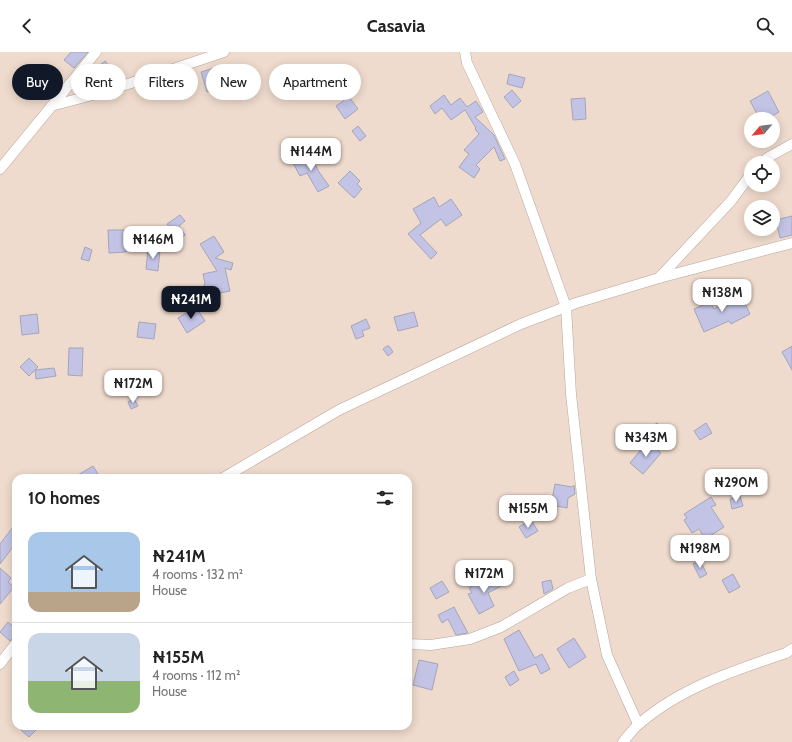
<!DOCTYPE html>
<meta charset="utf-8">
<style>
body{margin:0;font-family:Cabin,sans-serif;background:#f6f6f6;color:#222;height:100vh;display:flex;flex-direction:column;font-size:15px;white-space:nowrap}
*{box-sizing:border-box;margin:0}
p{font-size:13px;color:#767676}
.icon{flex:none;width:22px;height:22px;fill:none;stroke:currentColor;stroke-width:2;stroke-linecap:round;stroke-linejoin:round}
.map{position:relative;flex:1;overflow:hidden}
.panel{position:absolute;left:12px;top:422px;width:400px;height:256px;display:flex;flex-direction:column;background:#fff;border-radius:12px;box-shadow:0 2px 10px #0003}
.panel>*{flex:none}
.top-card{position:absolute;left:12px;top:12px;width:400px;height:36px;display:flex;gap:8px}
.needle{width:26px;rotate:241deg}
.tools{position:absolute;left:744px;top:60px;display:grid;gap:8px}
.tools a{display:grid;place-items:center;width:36px;height:36px;border-radius:50%;background:#fff;box-shadow:0 2px 10px #0003;font-size:20px}
.price{position:absolute;translate:-50% -34px;padding:0 9px;border-radius:8px;background:#fff;color:#222;font-size:13px;line-height:26px;filter:drop-shadow(0 1px 2px #0008)}
.price::after{content:'';position:absolute;left:50%;top:24px;width:12px;height:9px;margin-left:-6px;background:inherit;clip-path:polygon(0 0,100% 0,50% 100%)}
.price.active{background:#111827;color:#fff}
ul{padding:0;list-style:none}
li{display:flex;align-items:center;gap:12px;height:100px;padding:0 16px}
li+li{border-top:1px solid #e0e0e0}
li span{display:grid;place-items:center;flex:none;width:112px;height:80px;border-radius:12px;color:#555}
li>.icon{margin-inline-start:auto}
span .icon{width:48px;height:48px;fill:#fffc;stroke-width:1}
li b{font-size:17px}
h2{display:flex;justify-content:space-between;align-items:center;height:48px;padding:0 16px;font-size:17px}
.pill{padding:0 14px;border-radius:18px;background:#fff;box-shadow:0 2px 10px #0003;font-size:14px;line-height:36px}
.pill.active{background:#111827;color:#fff}
header{display:flex;justify-content:space-between;align-items:center;height:52px;padding:0 16px;background:#fff;font-size:18px;font-weight:700}
.map>svg:first-child{display:block}
.building{fill:#c3c4e5;stroke:#a4a5b9}
.lines{fill:none;stroke-linecap:round;stroke-linejoin:round}
.minor-casing{stroke:#b8a598;stroke-width:11}
.minor{stroke:#fff;stroke-width:10}
</style>
<header><svg class="icon" aria-label="back" viewBox="0 0 24 24"><path d="M15 5l-7 7 7 7"/></svg>Casavia<svg class="icon" aria-label="search" viewBox="0 0 24 24"><circle cx="10" cy="10" r="6"/><path d="M15 15l6 6"/></svg></header>
<div class="map">
<svg width="792" height="690" viewBox="0 0 792 690">
<rect width="100%" height="100%" fill="#efdbcd"/>
<!-- building -->
<g class="building">
<path d="M 71,0 L 88,0 L 74,16 L 64,8 Z"/>
<path d="M 105,9 L 112,18 L 106,23 L 108,32 L 97,35 L 93,19 Z"/>
<path d="M 221,14 L 225,27 L 221,28 L 223,35 L 207,40 L 201,20 Z"/>
<path d="M 509,22 L 525,26 L 522,36 L 507,32 Z"/>
<path d="M 512,38 L 521,49 L 513,56 L 504,45 Z"/>
<path d="M 768,39 L 779,60 L 767,67 L 760,67 L 750,49 Z"/>
<path d="M 444,43 L 451,53 L 460,46 L 467,55 L 476,49 L 483,60 L 475,65 L 494,83 L 505,107 L 500,109 L 494,95 L 476,113 L 480,117 L 474,126 L 459,115 L 469,102 L 464,98 L 479,82 L 475,77 L 476,76 L 465,58 L 451,68 L 442,56 L 435,62 L 430,54 Z"/>
<path d="M 349,45 L 358,57 L 345,67 L 336,54 Z"/>
<path d="M 585,46 L 586,67 L 573,68 L 571,47 Z"/>
<path d="M 358,74 L 366,84 L 360,89 L 352,79 Z"/>
<path d="M 310,102 L 319,120 L 329,134 L 318,140 L 307,121 L 300,124 L 293,111 Z"/>
<path d="M 350,119 L 360,129 L 357,132 L 362,137 L 354,146 L 338,131 Z"/>
<path d="M 434,145 L 439,155 L 451,147 L 462,163 L 446,174 L 441,167 L 420,183 L 437,201 L 431,207 L 408,182 L 421,171 L 413,157 Z"/>
<path d="M 180,163 L 185,169 L 179,174 L 185,183 L 179,188 L 167,172 Z"/>
<path d="M 792,164 L 792,183 L 780,186 L 776,168 Z"/>
<path d="M 108,178 L 125,178 L 126,200 L 109,201 Z"/>
<path d="M 214,184 L 224,200 L 215,206 L 233,211 L 231,218 L 225,216 L 230,239 L 199,245 L 205,231 L 203,222 L 217,219 L 200,192 Z"/>
<path d="M 85,195 L 92,198 L 89,209 L 81,207 Z"/>
<path d="M 148,197 L 160,198 L 158,219 L 146,217 Z"/>
<path d="M 741,243 L 750,262 L 731,272 L 729,269 L 704,280 L 694,257 L 710,250 L 714,257 Z"/>
<path d="M 196,255 L 205,269 L 187,281 L 178,266 Z"/>
<path d="M 414,260 L 418,274 L 398,279 L 394,265 Z"/>
<path d="M 37,262 L 39,281 L 22,283 L 20,264 Z"/>
<path d="M 366,267 L 370,276 L 362,279 L 364,284 L 356,287 L 351,274 Z"/>
<path d="M 139,270 L 156,272 L 154,287 L 137,285 Z"/>
<path d="M 387,294 L 389,294 L 393,300 L 388,304 L 383,297 Z"/>
<path d="M 792,294 L 792,318 L 782,300 Z"/>
<path d="M 69,296 L 83,296 L 82,324 L 68,323 Z"/>
<path d="M 29,306 L 38,315 L 29,324 L 20,315 Z"/>
<path d="M 54,316 L 56,324 L 36,327 L 35,318 Z"/>
<path d="M 134,347 L 138,354 L 131,357 L 128,350 Z"/>
<path d="M 657,371 L 661,377 L 651,384 L 647,378 Z"/>
<path d="M 706,371 L 712,381 L 700,388 L 694,379 Z"/>
<path d="M 648,389 L 661,401 L 643,422 L 630,411 Z"/>
<path d="M 93,414 L 98,422 L 90,426 L 73,426 Z"/>
<path d="M 555,432 L 572,435 L 574,433 L 575,442 L 568,446 L 567,456 L 551,453 Z"/>
<path d="M 740,444 L 743,454 L 732,457 L 730,447 Z"/>
<path d="M 711,445 L 716,453 L 711,455 L 724,475 L 705,487 L 699,477 L 692,481 L 684,468 L 687,466 L 684,462 Z"/>
<path d="M 531,468 L 538,479 L 526,486 L 519,475 Z"/>
<path d="M 16,471 L 16,491 L 0,512 L 0,492 Z"/>
<path d="M 700,509 L 707,522 L 700,526 L 693,512 Z"/>
<path d="M 0,516 L 11,526 L 8,530 L 14,535 L 0,552 Z"/>
<path d="M 733,522 L 740,535 L 729,541 L 722,528 Z"/>
<path d="M 496,523 L 501,534 L 488,541 L 494,554 L 479,562 L 468,542 L 472,541 L 469,536 L 480,529 L 481,531 Z"/>
<path d="M 551,528 L 553,537 L 544,542 L 542,530 Z"/>
<path d="M 442,529 L 449,540 L 436,547 L 430,536 Z"/>
<path d="M 454,555 L 456,559 L 468,581 L 456,583 L 448,567 L 442,571 L 438,563 Z"/>
<path d="M 8,570 L 16,577 L 16,582 L 10,589 L 0,580 Z"/>
<path d="M 519,578 L 535,606 L 542,602 L 550,617 L 541,622 L 536,612 L 519,619 L 504,587 Z"/>
<path d="M 574,586 L 586,605 L 569,616 L 557,597 Z"/>
<path d="M 419,608 L 438,612 L 432,638 L 413,633 Z"/>
<path d="M 514,619 L 519,628 L 510,634 L 505,625 Z"/>
<path d="M 25,674 L 33,674 L 36,678 L 29,685 L 21,678 Z"/>
</g>
<g class="lines">
<!-- minor casing -->
<g class="minor-casing">
<g id="minor">
<path d="M 465,0 L 467,11 L 515,112 L 566,255 L 571,342 L 591,527 L 607,603 L 638,672"/>
<path d="M 51,54 L 104,40 L 224,0"/>
<path d="M 761,111 L 767,106 L 792,92"/>
<path d="M 0,117 L 96,0"/>
<path d="M 659,226 L 731,149 L 751,122"/>
<path d="M 223,426 L 339,358 L 521,272 L 576,251 L 659,226 L 792,191"/>
<path d="M 408,592 L 431,593 L 470,587 L 501,575 L 568,536 L 591,527"/>
<path d="M 0,612 L 16,591"/>
<path d="M 623,690 C 628,684 633,677 639,672 C 680,636 735,618 786,601 L 792,597"/>
</g>
</g>
<!-- minor -->
<use href="#minor" class="minor"/>
</g>
</svg>
<div class="tools">
<a><svg class="needle" viewBox="-14 -14 28 28"><path d="M0-13l5 13h-10z" fill="#e53935"/><path d="M0 13l5-13h-10z" fill="#767676"/></svg></a>
<a><svg class="icon" aria-label="locate" viewBox="0 0 24 24"><circle cx="12" cy="12" r="6"/><path d="M12 2v4M12 18v4M2 12h4M18 12h4"/></svg></a>
<a><svg class="icon" aria-label="layers" viewBox="0 0 24 24"><path d="M12 4l9 5-9 5-9-5zM3 14l9 5 9-5"/></svg></a>
</div>
<b class="price" style="left:311px;top:120px">₦144M</b>
<b class="price" style="left:153px;top:208px">₦146M</b>
<b class="price" style="left:722px;top:261px">₦138M</b>
<b class="price active" style="left:191px;top:268px">₦241M</b>
<b class="price" style="left:133px;top:352px">₦172M</b>
<b class="price" style="left:646px;top:406px">₦343M</b>
<b class="price" style="left:736px;top:451px">₦290M</b>
<b class="price" style="left:528px;top:477px">₦155M</b>
<b class="price" style="left:700px;top:517px">₦198M</b>
<b class="price" style="left:484px;top:542px">₦172M</b>
<div class="top-card">
<a class="pill active">Buy</a>
<a class="pill">Rent</a>
<a class="pill">Filters</a>
<a class="pill">New</a>
<a class="pill">Apartment</a>
</div>
<section class="panel">
<h2>10 homes<svg class="icon" aria-label="filters" viewBox="0 0 24 24"><path d="M4 7h16M4 17h16"/><circle cx="9" cy="7" r="2"/><circle cx="15" cy="17" r="2"/></svg></h2>
<ul>
<li><span style="background:linear-gradient(#a9c7e8 75%,#b9a48a 0)"><svg class="icon" aria-label="home" viewBox="0 0 24 24"><path d="M3 11l9-7 9 7M6 9v11h12V9"/></svg></span><div><b>₦241M</b><p>4 rooms · 132 m²</p><p>House</p></div></li>
<li><span style="background:linear-gradient(#c9d6e8 60%,#8fb573 0)"><svg class="icon" aria-label="home" viewBox="0 0 24 24"><path d="M3 11l9-7 9 7M6 9v11h12V9"/></svg></span><div><b>₦155M</b><p>4 rooms · 112 m²</p><p>House</p></div></li>
</ul>
</section>
</div>
